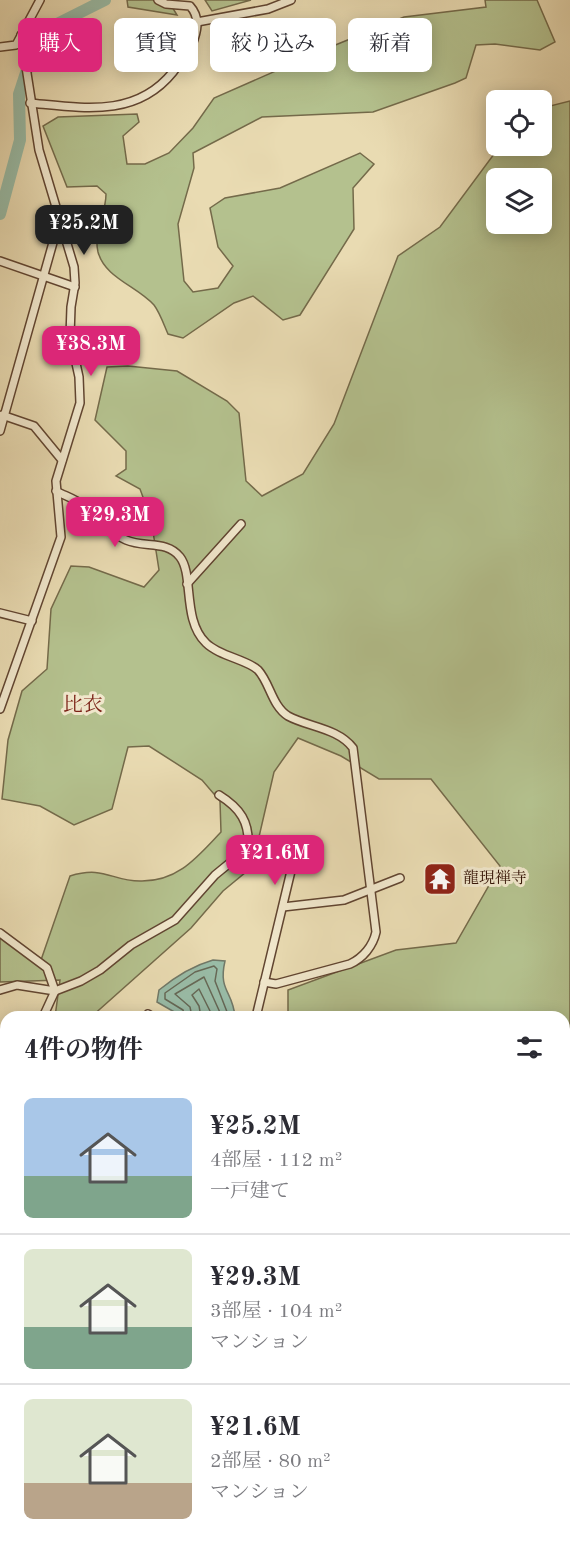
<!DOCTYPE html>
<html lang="ja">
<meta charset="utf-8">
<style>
body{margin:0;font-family:"Old Standard TT","Noto Serif JP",serif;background:#f7f7f7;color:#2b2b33;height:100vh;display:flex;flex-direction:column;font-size:22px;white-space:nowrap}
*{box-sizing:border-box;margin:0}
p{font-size:20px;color:#7c7c81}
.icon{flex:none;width:33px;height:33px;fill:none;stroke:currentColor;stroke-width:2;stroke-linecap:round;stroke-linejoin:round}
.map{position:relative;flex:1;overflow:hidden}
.details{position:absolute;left:0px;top:1011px;width:570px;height:536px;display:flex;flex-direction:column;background:#fff;border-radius:18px 18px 0 0;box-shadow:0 3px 15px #0003}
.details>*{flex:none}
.banner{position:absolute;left:18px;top:18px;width:534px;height:54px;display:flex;gap:12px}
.tools{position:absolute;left:486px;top:90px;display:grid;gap:12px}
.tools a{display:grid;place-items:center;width:66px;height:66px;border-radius:9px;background:#fff;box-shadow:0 3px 15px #0003;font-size:30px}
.price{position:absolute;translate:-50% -51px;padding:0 14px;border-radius:12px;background:#db2777;color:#fff;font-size:20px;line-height:39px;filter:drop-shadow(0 2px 3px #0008)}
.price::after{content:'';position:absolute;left:50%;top:36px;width:18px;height:14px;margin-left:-9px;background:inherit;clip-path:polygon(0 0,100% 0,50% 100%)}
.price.selected{background:#222;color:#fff}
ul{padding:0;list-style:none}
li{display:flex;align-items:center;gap:18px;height:150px;padding:0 24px}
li+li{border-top:2px solid #e1e1e2}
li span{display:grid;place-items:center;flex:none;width:168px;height:120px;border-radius:9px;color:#555}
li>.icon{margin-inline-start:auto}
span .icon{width:72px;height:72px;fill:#fffc;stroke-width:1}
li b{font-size:26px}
h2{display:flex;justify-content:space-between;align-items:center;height:72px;padding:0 24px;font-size:26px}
.pill{padding:0 21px;border-radius:9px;background:#fff;box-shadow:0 3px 15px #0003;font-size:21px;line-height:54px}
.pill.selected{background:#db2777;color:#fff}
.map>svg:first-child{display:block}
.green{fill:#b4c18e;stroke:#746a4a;stroke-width:1.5;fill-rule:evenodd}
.water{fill:#99bca7;stroke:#717867;stroke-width:1.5}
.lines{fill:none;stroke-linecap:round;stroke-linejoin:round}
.shore{stroke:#666856;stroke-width:1.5}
.river{stroke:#99bca7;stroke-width:12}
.minor-casing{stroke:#614531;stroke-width:10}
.highway-casing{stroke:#341306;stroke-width:12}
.minor{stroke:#f1e8cd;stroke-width:7}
.highway{stroke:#e4be79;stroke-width:9}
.labels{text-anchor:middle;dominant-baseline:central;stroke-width:6;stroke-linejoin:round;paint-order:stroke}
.poi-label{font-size:16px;fill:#341306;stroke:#f1e8cd;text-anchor:start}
.quarter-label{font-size:20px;fill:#7a1f14;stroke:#f1e8cd}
</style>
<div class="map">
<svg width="570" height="1546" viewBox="0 0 570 1546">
<rect width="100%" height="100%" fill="#e9dbb2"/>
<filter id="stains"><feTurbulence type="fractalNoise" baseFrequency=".00333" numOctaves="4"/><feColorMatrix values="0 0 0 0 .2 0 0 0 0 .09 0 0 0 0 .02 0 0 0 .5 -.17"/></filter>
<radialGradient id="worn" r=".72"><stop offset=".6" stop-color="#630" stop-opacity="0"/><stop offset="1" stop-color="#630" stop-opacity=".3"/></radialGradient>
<!-- green -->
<g class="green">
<path d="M 127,0 L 168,0 L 177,15 L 128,7 Z"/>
<path d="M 205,0 L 251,0 L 212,11 Z"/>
<path d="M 485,0 L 537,0 L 555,42 L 540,50 L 495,44 L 476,45 L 466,78 L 455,83 L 373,112 L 262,117 L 193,153 L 194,168 L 178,224 L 184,281 L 193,292 L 218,288 L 233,266 L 218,247 L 210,208 L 225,198 L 280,188 L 360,153 L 374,164 L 353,188 L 354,229 L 300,315 L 283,320 L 253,296 L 234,303 L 183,338 L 168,334 C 164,325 160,313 154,305 C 137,286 105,278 98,252 C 93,230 106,215 106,194 L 97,186 L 67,187 L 43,126 L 58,117 L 137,114 L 139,122 L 123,136 L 127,164 L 145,164 L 169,153 L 193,128 L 214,98 L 328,48 L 404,17 L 486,7 Z"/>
<path d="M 570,101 L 570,1180 L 564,1185 L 564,1017 L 288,1017 L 288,990 L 396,950 L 456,943 L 500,866 L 431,779 L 379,779 L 341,756 L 298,738 L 274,772 L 252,867 L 223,891 L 191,928 L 91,1017 L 55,1017 L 60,980 L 0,982 L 0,931 L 41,960 L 70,876 C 105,865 112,882 142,881 C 179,881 198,856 221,832 L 220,801 L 202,780 L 149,746 L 128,747 L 112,809 L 74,825 L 40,806 L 2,799 L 8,740 L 22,691 L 47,669 L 51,609 L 71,566 L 89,567 L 144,587 L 159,570 L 151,519 L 140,489 L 116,476 L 126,469 L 126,451 L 95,420 L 107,367 L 128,366 L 177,371 L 227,401 L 239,413 L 246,481 L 262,496 L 303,474 L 334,424 L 398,256 L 440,227 L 500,146 L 542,146 L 542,108 ZM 496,178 L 542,178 L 542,224 L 496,224 Z"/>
</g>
<!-- water -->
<g class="water">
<path d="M 213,960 L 225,961 C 218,991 233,991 235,1017 L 183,1017 L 157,1002 L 159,990 C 176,976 192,966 213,960 Z"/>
<path d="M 0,1501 L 6,1504 L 6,1540 L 313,1540 L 330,1546 L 4,1546 L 0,1544 Z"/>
</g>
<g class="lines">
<!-- shore -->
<g class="shore">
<path d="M 185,1017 L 183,1010 L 165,999 L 165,993 L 195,972 L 214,966 L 217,969 L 215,981 L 229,1017"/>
<path d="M 192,1017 L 190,1007 L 175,994 L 204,977 L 222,1017"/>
<path d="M 201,1017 L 199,1006 L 192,995 L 199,989 L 213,1017"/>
</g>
<!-- river -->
<path class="river" d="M 0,214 L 20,140 L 19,94 L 39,33 L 105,0"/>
<!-- minor casing -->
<g class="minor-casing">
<g id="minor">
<path d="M 197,22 L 268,9 L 291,0"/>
<path d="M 0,47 L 16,45 L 40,0"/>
<path d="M 30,103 C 83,108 136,118 173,72 C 180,63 187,55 192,45 C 197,32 201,18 190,6 L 166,4 L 158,0"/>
<path d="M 0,261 L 75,287"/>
<path d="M 2,415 L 34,426 L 62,460"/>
<path d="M 0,431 L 54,239 L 64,228"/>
<path d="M 56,491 C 65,496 76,499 84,506 C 99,518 107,532 126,540 C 144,548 167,540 180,557 C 194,575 182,620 206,643 C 219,656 248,660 258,670 C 270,683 272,706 288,716 C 308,727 338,728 353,748 L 376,932 C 373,946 363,958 350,964 L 276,984 L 264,982"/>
<path d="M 187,584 L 241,524"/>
<path d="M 0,613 L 32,621"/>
<path d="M 0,709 L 61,537 L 56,481 L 80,403 L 79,377 L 70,336 L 71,307 L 75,283 L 74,267 L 39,150 L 21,35"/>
<path d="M 283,907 L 344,900 L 400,878"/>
<path d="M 0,933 L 47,968 L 55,991 L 43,1017"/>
<path d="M 0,990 L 17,985 L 55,991 L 81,981 L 100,970 L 131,945 L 175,920 L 215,875 L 248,848 C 250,822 240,808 219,795"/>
<path d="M 146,1017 L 148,1014 L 153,1017"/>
<path d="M 256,1017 L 291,871"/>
<path d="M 0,1095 L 6,1099"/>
<path d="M 0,1190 L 6,1174"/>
<path d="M 0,1232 L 6,1227"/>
<path d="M 564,1309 L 570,1311"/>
<path d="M 0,1356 L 6,1357"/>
<path d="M 564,1407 L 570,1409"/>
<path d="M 0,1422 L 6,1421"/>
<path d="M 564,1435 L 570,1423"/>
<path d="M 476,1540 L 487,1546"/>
<path d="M 558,1540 L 558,1546"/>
<path d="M 329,1546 L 331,1540"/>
<path d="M 409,1546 L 411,1540"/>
<path d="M 462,1546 L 464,1540"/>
<path d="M 498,1546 L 500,1540"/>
</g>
</g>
<!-- highway casing -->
<g class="highway-casing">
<g id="highway">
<path d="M 0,1459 L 6,1459"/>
<path d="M 340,1540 L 355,1546"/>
</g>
</g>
<!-- minor -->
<use href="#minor" class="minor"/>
<!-- highway -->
<use href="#highway" class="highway"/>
</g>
<!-- icons -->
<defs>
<g id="temple-square" transform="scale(1.725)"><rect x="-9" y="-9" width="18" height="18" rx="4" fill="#8f2418" stroke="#f1e8cd"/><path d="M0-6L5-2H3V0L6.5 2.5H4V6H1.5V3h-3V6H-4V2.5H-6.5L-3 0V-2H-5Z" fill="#fff"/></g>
</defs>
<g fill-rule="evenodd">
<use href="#temple-square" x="440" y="879"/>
</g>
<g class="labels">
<!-- poi labels -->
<g class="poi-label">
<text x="463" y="879">龍現禅寺</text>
</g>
<!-- quarter labels -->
<g class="quarter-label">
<text x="83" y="706">比衣</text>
</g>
</g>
<rect width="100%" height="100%" filter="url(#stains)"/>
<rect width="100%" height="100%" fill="url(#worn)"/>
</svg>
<div class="tools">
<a><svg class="icon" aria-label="locate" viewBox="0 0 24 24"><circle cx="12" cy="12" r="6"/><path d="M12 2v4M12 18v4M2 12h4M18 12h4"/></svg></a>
<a><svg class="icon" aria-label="layers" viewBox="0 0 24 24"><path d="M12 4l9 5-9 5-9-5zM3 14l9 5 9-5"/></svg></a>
</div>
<b class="price selected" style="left:84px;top:256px">¥25.2M</b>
<b class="price" style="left:91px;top:377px">¥38.3M</b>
<b class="price" style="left:115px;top:548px">¥29.3M</b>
<b class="price" style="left:275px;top:886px">¥21.6M</b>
<div class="banner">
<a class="pill selected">購入</a>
<a class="pill">賃貸</a>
<a class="pill">絞り込み</a>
<a class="pill">新着</a>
</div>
<section class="details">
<h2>4件の物件<svg class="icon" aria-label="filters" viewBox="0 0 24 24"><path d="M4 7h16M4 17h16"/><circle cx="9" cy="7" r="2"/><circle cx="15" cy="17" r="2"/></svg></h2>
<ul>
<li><span style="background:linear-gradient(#a9c7e8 65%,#7fa58c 0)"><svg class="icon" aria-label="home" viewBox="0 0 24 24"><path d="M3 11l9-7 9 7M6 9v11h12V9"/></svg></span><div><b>¥25.2M</b><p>4部屋 · 112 m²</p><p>一戸建て</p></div></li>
<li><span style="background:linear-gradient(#dfe7d0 65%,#7fa58c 0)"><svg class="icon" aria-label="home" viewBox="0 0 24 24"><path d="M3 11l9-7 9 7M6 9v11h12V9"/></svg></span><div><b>¥29.3M</b><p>3部屋 · 104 m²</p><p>マンション</p></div></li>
<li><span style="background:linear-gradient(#dfe7d0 70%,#b9a48a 0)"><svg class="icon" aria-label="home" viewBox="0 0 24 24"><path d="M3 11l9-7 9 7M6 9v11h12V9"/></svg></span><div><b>¥21.6M</b><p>2部屋 · 80 m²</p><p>マンション</p></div></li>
</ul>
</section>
</div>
